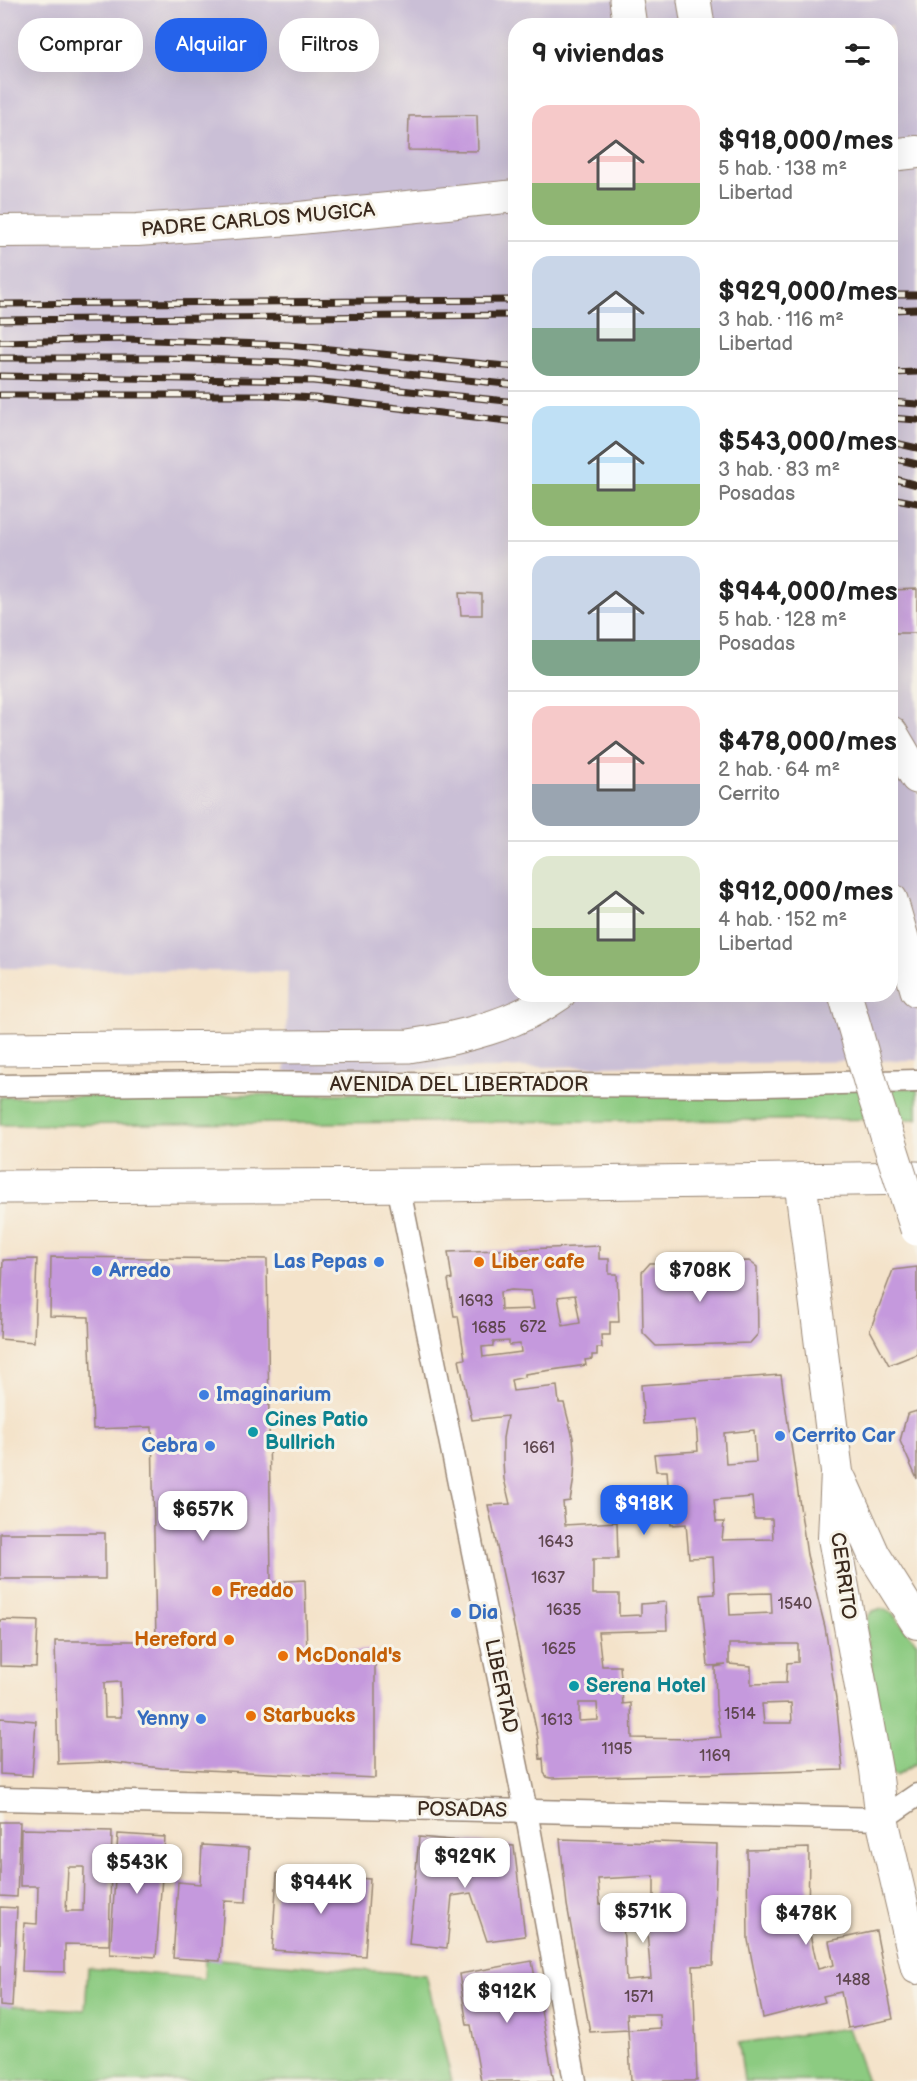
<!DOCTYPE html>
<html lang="es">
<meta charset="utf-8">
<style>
body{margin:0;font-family:"Balsamiq Sans",sans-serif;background:#f2f2f2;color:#222;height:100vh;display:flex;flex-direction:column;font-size:22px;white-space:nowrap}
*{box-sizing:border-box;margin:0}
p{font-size:20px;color:#767676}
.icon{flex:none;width:33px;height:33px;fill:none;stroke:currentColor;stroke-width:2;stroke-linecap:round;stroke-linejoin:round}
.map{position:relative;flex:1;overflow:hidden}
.sheet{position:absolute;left:508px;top:18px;width:390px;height:984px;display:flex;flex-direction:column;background:#fff;border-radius:24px;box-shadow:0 6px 24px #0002}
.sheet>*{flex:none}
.guide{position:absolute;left:18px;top:18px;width:400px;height:54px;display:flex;gap:12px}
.price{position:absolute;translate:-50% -51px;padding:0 14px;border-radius:12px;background:#fff;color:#222;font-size:20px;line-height:39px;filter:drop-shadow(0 2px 3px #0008)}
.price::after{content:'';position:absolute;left:50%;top:36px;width:18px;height:14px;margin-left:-9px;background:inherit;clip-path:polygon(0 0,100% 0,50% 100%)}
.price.selected{background:#2563eb;color:#fff}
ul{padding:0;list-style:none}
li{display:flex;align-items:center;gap:18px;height:150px;padding:0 24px}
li+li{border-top:2px solid #e0e0e0}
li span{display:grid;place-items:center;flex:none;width:168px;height:120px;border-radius:18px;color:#555}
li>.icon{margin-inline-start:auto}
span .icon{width:72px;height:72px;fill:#fffc;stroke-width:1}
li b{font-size:26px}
h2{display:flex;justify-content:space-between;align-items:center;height:72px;padding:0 24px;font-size:26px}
.pill{padding:0 21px;border-radius:24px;background:#fff;box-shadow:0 6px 24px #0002;font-size:21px;line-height:54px}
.pill.selected{background:#2563eb;color:#fff}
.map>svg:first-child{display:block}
.railway{fill:#cabfd6;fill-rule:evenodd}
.green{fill:#8ccb81;stroke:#647a50;stroke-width:1.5}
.building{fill:#c599dd;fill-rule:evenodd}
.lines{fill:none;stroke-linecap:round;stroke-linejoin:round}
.street-casing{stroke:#988674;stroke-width:25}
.secondary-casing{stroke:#988674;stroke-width:34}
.primary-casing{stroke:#988674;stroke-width:35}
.highway-casing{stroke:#988674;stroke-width:35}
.street{stroke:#fff;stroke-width:22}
.secondary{stroke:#fff;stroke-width:32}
.primary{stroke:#fff;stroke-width:33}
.highway{stroke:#fff;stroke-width:33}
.rail-casing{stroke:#3b2a1e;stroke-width:7}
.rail{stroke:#f7f3e8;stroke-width:4.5;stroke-dasharray:14;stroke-linecap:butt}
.highway-bridge-casing{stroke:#988674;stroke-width:35;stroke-linecap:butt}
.highway-bridge{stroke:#fff;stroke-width:33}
.shop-dot{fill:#3f7fe0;stroke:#f7f3e8;stroke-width:2}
.food-dot{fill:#e8710a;stroke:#f7f3e8;stroke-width:2}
.culture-dot{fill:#0f9aa8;stroke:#f7f3e8;stroke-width:2}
.labels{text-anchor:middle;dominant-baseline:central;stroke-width:6;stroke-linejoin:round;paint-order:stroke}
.number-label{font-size:16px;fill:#5e464e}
.street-label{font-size:20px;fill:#3b2a1e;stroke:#f7f3e8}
.shop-label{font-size:20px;font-weight:bold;fill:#366cbe;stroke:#f7f3e8;text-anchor:start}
.food-label{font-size:20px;font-weight:bold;fill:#c56008;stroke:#f7f3e8;text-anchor:start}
.culture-label{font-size:20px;font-weight:bold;fill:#0d838f;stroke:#f7f3e8;text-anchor:start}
</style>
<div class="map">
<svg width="917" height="2081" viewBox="0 0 917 2081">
<rect width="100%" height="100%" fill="#f7f3e8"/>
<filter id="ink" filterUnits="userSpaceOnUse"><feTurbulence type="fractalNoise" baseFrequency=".0167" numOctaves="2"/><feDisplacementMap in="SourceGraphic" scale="12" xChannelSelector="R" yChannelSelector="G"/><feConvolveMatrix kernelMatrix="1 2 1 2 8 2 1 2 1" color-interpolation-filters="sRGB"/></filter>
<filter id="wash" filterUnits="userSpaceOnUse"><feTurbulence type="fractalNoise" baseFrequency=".008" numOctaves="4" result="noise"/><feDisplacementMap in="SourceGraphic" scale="24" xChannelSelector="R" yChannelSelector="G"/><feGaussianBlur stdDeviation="1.35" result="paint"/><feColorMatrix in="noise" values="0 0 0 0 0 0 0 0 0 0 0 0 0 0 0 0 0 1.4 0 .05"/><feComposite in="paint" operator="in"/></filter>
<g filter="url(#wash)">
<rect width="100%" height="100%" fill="#f4e3ca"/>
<!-- railway -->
<path class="railway" d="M 0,0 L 917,0 L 917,1060 L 285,1072 L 288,972 L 0,968 ZM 516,26 L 891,26 L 891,994 L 516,994 Z"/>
<!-- green -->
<g class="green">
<path d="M 917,1088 L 917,1119 L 0,1125 L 0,1097 Z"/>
<path d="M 880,1609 L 887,1610 L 893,1614 L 917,1643 L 917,1763 L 896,1776 L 889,1773 L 866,1630 L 868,1616 L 873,1611 Z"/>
<path d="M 205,1958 L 426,1975 L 452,2081 L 0,2081 L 0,2005 L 85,2010 L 88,1968 L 204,1979 Z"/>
<path d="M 848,2028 L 867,2081 L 744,2081 L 739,2043 Z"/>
</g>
<g id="blocks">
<!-- building -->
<g class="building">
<path d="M 477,115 L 478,151 L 408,150 L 409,116 Z"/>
<path d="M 917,589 L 917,633 L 891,633 L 891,590 Z"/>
<path d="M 459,593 L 482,594 L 482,615 L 461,615 Z"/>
<path d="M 599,1246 L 599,1259 L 609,1259 L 609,1274 L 617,1274 L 619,1322 L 610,1322 L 610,1335 L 601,1335 L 602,1348 L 597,1348 L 597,1355 L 592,1355 L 592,1359 L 585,1360 L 586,1365 L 525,1374 L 525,1377 L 511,1380 L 513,1391 L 557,1386 L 559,1403 L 564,1403 L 573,1438 L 575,1457 L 574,1478 L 570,1501 L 563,1502 L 565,1525 L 617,1522 L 618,1559 L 593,1559 L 593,1594 L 619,1594 L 619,1616 L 641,1615 L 641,1604 L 666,1602 L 667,1630 L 598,1632 L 602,1666 L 620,1666 L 623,1704 L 631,1703 L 632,1738 L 694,1739 L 721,1737 L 716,1705 L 715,1667 L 726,1665 L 708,1666 L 701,1595 L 715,1594 L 713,1557 L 689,1558 L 686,1524 L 671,1525 L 667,1471 L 656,1471 L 654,1454 L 698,1451 L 696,1420 L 644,1424 L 641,1385 L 781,1375 L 807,1555 L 825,1627 L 836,1699 L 843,1770 L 551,1778 L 547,1777 L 544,1773 L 543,1758 L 540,1759 L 538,1738 L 488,1505 L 510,1504 L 504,1479 L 503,1460 L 503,1438 L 507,1416 L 472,1420 L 459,1360 L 465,1359 L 458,1316 L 454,1316 L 448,1280 L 452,1279 L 448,1252 ZM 511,1290 L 531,1291 L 534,1309 L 501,1310 L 500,1292 ZM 575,1295 L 580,1323 L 563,1326 L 558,1297 ZM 509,1341 L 509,1345 L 520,1344 L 521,1352 L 483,1357 L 482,1347 L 493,1346 L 493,1342 ZM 754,1430 L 756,1462 L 726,1464 L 724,1433 ZM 752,1497 L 754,1519 L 772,1519 L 773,1539 L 722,1540 L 724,1522 L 716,1522 L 714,1500 ZM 771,1593 L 772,1613 L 730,1615 L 729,1594 ZM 729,1644 L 798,1644 L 798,1662 L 787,1663 L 786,1683 L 751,1684 L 751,1666 L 729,1664 ZM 579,1703 L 597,1703 L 598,1720 L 579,1721 ZM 791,1703 L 792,1723 L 764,1723 L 762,1704 Z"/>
<path d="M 51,1257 L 267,1259 L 271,1582 L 305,1580 L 307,1653 L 375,1649 L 375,1778 L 162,1768 L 106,1762 L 58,1764 L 55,1641 L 156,1641 L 152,1427 L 93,1429 L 89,1317 L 50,1316 ZM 120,1682 L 121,1717 L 105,1717 L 104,1683 Z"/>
<path d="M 37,1259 L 34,1342 L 0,1339 L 3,1260 Z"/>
<path d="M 749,1261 L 757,1267 L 758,1334 L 750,1343 L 656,1346 L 643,1333 L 642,1272 L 650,1263 Z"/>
<path d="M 917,1267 L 917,1354 L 889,1365 L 870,1330 L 893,1270 Z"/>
<path d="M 917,1411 L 917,1479 L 900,1441 L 907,1414 Z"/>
<rect x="0" y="1533" width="105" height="46"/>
<path d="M 0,1620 L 38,1621 L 36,1667 L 0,1666 Z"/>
<path d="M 0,1718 L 36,1721 L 32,1776 L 0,1774 Z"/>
<path d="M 0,1822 L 20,1822 L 17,1897 L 0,1896 Z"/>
<path d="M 21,1829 L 112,1831 L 109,1945 L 65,1944 L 65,1972 L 22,1971 L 24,1923 L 37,1924 L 38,1886 L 20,1886 ZM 68,1867 L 84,1867 L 83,1911 L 66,1911 Z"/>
<path d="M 118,1834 L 165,1837 L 156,1957 L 110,1954 Z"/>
<path d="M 419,1837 L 514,1846 L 525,1936 L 487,1941 L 471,1893 L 452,1896 L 447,1948 L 409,1944 Z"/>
<path d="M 560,1839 L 717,1844 L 713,1965 L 693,1966 L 697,2081 L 631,2081 L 628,2030 L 590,2032 L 567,1905 ZM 654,1876 L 654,1898 L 644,1898 L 651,1978 L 626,1980 L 622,1903 L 600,1904 L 598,1879 ZM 627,2014 L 659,2014 L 660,2028 L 628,2030 Z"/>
<path d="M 202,1845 L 249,1848 L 246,1902 L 224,1901 L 220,1961 L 173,1958 L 178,1882 L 200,1884 Z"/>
<path d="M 809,1848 L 808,1926 L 818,1969 L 834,1965 L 829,1941 L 876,1931 L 893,2019 L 848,2028 L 841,1992 L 823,1996 L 825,2002 L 763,2018 L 748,1940 L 747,1850 Z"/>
<path d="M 277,1873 L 370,1879 L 365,1956 L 272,1950 Z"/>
<path d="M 0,1907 L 17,1908 L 12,2007 L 0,2006 Z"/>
<path d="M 532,1961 L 554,2081 L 481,2081 L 471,2025 L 467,2025 L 459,1974 Z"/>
</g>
</g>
</g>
<g filter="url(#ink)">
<use href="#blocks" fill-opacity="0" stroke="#988674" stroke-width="1.5"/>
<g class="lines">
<!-- street casing -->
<g class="street-casing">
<g id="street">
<path d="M 0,1086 L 222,1083 L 729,1086 L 917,1081"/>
<path d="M 398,1185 L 526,1811 L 575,2081"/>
<path d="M 0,1799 L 882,1819 L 917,1795"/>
</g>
</g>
<!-- secondary casing -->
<g class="secondary-casing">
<g id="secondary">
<path d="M 891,155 L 917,152"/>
<path d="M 0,231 L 137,230 L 290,219 L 516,196"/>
<path d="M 800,1179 L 837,1472 L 834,1538 L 876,1770 L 882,1819 L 917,1968"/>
<path d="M 841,1481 L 874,1555 L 917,1623"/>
</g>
</g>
<!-- primary casing -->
<g class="primary-casing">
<path id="primary" d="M 0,1187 L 440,1185 L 917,1178"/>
</g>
<!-- highway casing -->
<g class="highway-casing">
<g id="highway">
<path d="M 626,0 L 630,26"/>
<path d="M 694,0 L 698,26"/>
<path d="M 891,733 L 917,777"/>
<path d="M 891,900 L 917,990"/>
<path d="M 0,1049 L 409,1046 C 462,1038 515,1025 559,994"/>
</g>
</g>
<!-- street -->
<use href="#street" class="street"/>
<!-- secondary -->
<use href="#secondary" class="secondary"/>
<!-- primary -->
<use href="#primary" class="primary"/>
<!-- highway -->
<use href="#highway" class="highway"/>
<!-- rail casing -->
<g class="rail-casing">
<g id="rail">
<path d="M 891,295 L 917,295"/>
<path d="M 0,304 L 516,300"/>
<path d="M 891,310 L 917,309"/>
<path d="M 0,320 L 516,315"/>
<path d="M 0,342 L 126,339 L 288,345 L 516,367"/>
<path d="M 0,358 L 164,358 L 288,362 L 516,385"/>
<path d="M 891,373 L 917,372"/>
<path d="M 0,376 L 313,381 L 516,402"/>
<path d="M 0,395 L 263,395 L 314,398 L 516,422"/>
<path d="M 891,402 L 917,404"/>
<path d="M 891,418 L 917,420"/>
<path d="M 891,442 L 917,448"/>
<path d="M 891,458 L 917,464"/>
<path d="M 891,478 L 917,485"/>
<path d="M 891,498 L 917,503"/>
</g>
</g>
<!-- rail -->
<use href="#rail" class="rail"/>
<!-- highway-bridge casing -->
<g class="highway-bridge-casing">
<path id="highway-bridge" d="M 845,994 L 874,1095 L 917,1229"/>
</g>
<!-- highway-bridge -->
<use href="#highway-bridge" class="highway-bridge"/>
</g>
</g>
<!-- markers -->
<g class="shop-dot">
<circle cx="379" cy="1262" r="6"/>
<circle cx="97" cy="1271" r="6"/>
<circle cx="204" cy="1395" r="6"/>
<circle cx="780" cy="1436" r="6"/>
<circle cx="210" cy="1446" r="6"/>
<circle cx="456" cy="1613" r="6"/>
<circle cx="201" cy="1719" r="6"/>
</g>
<g class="food-dot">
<circle cx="479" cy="1262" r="6"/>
<circle cx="217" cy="1591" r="6"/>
<circle cx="229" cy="1640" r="6"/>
<circle cx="283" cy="1656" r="6"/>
<circle cx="251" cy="1716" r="6"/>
</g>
<g class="culture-dot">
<circle cx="253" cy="1432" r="6"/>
<circle cx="574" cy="1686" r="6"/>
</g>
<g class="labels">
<!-- number labels -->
<g class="number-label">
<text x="476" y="1301">1693</text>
<text x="533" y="1327">672</text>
<text x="489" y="1328">1685</text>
<text x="539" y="1448">1661</text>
<text x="556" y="1542">1643</text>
<text x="548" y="1578">1637</text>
<text x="795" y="1604">1540</text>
<text x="564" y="1610">1635</text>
<text x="559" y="1649">1625</text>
<text x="740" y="1714">1514</text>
<text x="557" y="1720">1613</text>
<text x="617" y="1749">1195</text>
<text x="715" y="1756">1169</text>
<text x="853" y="1980">1488</text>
<text x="639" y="1997">1571</text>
</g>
<!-- street labels -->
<g class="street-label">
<text transform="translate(258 220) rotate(-5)">PADRE CARLOS MUGICA</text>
<text x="459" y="1085">AVENIDA DEL LIBERTADOR</text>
<text transform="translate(843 1576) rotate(82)">CERRITO</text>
<text transform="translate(501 1686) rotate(78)">LIBERTAD</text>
<text transform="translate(462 1810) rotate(1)">POSADAS</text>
</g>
<!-- shop labels -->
<g class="shop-label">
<text x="367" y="1262" text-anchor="end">Las Pepas</text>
<text x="109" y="1271">Arredo</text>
<text x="216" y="1395">Imaginarium</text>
<text x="792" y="1436">Cerrito Car</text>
<text x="198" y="1446" text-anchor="end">Cebra</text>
<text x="468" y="1613">Dia</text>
<text x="189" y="1719" text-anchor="end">Yenny</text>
</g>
<!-- food labels -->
<g class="food-label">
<text x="491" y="1262">Liber cafe</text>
<text x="229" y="1591">Freddo</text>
<text x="217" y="1640" text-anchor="end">Hereford</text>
<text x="295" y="1656">McDonald's</text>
<text x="263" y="1716">Starbucks</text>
</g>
<!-- culture labels -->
<g class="culture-label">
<text x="265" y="1420">Cines Patio<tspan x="265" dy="23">Bullrich</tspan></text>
<text x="586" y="1686">Serena Hotel</text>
</g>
</g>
</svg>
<b class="price" style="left:700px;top:1303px">$708K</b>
<b class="price selected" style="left:644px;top:1536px">$918K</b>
<b class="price" style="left:203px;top:1542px">$657K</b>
<b class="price" style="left:465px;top:1889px">$929K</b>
<b class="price" style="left:137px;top:1895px">$543K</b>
<b class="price" style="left:321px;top:1915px">$944K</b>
<b class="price" style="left:643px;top:1944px">$571K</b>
<b class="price" style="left:806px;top:1946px">$478K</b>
<b class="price" style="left:507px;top:2024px">$912K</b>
<div class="guide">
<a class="pill">Comprar</a>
<a class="pill selected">Alquilar</a>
<a class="pill">Filtros</a>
</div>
<section class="sheet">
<h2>9 viviendas<svg class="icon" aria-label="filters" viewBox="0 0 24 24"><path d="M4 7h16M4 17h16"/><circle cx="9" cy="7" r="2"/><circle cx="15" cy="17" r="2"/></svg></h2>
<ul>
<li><span style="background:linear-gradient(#f6c9c9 65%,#8fb573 0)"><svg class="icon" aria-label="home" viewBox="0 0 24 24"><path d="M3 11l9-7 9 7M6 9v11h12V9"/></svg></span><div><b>$918,000/mes</b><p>5 hab. · 138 m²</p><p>Libertad</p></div></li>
<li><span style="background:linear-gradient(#c9d6e8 60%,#7fa58c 0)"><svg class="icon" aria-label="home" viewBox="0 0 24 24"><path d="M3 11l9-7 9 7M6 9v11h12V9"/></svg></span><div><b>$929,000/mes</b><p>3 hab. · 116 m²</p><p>Libertad</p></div></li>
<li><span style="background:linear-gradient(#bfe0f5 65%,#8fb573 0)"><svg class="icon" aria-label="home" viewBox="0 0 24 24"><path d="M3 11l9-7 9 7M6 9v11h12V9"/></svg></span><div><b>$543,000/mes</b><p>3 hab. · 83 m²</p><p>Posadas</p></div></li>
<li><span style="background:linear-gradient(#c9d6e8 70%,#7fa58c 0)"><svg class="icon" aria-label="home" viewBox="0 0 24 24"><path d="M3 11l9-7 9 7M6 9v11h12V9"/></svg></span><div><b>$944,000/mes</b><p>5 hab. · 128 m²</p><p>Posadas</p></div></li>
<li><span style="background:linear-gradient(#f6c9c9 65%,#9aa5b1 0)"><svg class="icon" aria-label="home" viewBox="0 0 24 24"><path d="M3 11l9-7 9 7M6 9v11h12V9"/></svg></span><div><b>$478,000/mes</b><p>2 hab. · 64 m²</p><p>Cerrito</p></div></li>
<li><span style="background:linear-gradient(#dfe7d0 60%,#8fb573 0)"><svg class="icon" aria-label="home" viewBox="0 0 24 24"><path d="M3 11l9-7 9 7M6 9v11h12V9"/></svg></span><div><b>$912,000/mes</b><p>4 hab. · 152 m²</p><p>Libertad</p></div></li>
</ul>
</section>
</div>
